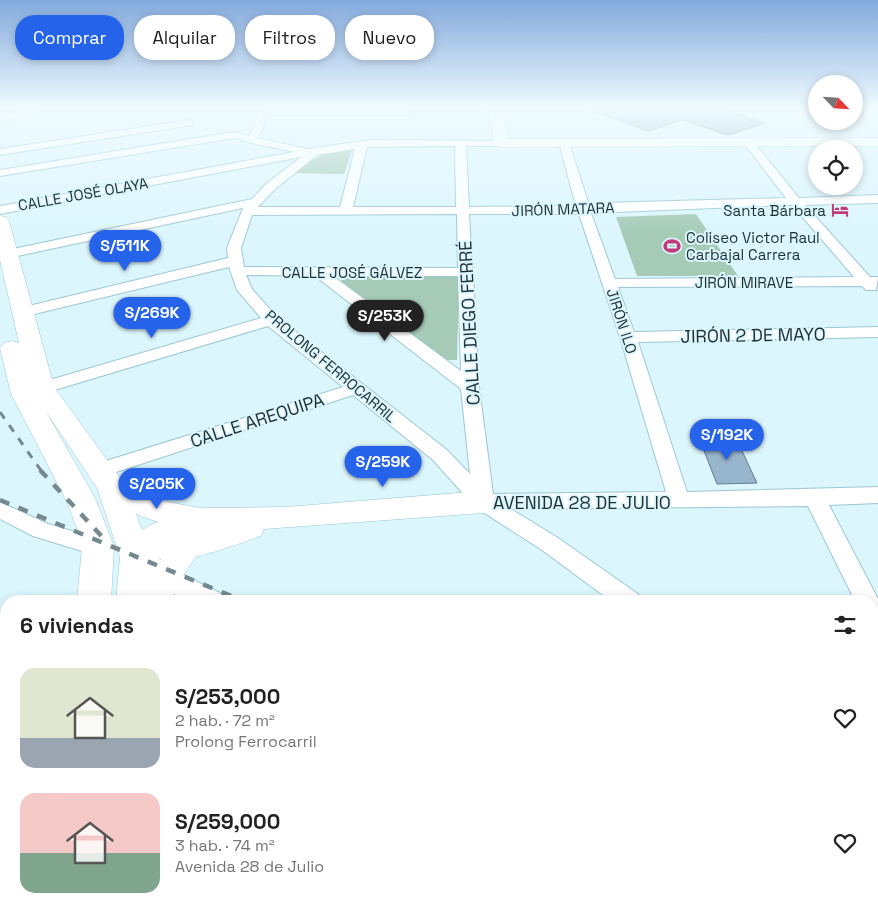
<!DOCTYPE html>
<html lang="es">
<meta charset="utf-8">
<style>
body{margin:0;font-family:"Space Grotesk",sans-serif;background:#f6f6f6;color:#222;height:100vh;display:flex;flex-direction:column;font-size:19px;white-space:nowrap}
*{box-sizing:border-box;margin:0}
p{font-size:16px;color:#767676}
.icon{flex:none;width:28px;height:28px;fill:none;stroke:currentColor;stroke-width:2;stroke-linecap:round;stroke-linejoin:round}
.map{position:relative;flex:1;overflow:hidden}
.details{position:absolute;left:0px;top:595px;width:879px;height:321px;display:flex;flex-direction:column;background:#fff;border-radius:20px 20px 0 0;box-shadow:0 2px 8px #0003}
.details>*{flex:none}
.banner{position:absolute;left:15px;top:15px;width:500px;height:45px;display:flex;gap:10px}
.needle{width:32px;rotate:115deg}
.fabs{position:absolute;left:808px;top:75px;display:grid;gap:10px}
.fabs a{display:grid;place-items:center;width:55px;height:55px;border-radius:50%;background:#fff;box-shadow:0 2px 8px #0003;font-size:25px}
.price{position:absolute;translate:-50% -42px;padding:0 11px;border-radius:18px;background:#2563eb;color:#fff;font-size:16px;line-height:32px;filter:drop-shadow(0 1px 2px #0008)}
.price::after{content:'';position:absolute;left:50%;top:30px;width:15px;height:11px;margin-left:-8px;background:inherit;clip-path:polygon(0 0,100% 0,50% 100%)}
.price.selected{background:#222;color:#fff}
ul{padding:0;list-style:none}
li{display:flex;align-items:center;gap:15px;height:125px;padding:0 20px}
li span{display:grid;place-items:center;flex:none;width:140px;height:100px;border-radius:15px;color:#555}
li>.icon{margin-inline-start:auto}
span .icon{width:60px;height:60px;fill:#fffc;stroke-width:1}
li b{font-size:21px}
h2{display:flex;justify-content:space-between;align-items:center;height:60px;padding:0 20px;font-size:21px}
.pill{padding:0 18px;border-radius:20px;background:#fff;box-shadow:0 2px 8px #0003;font-size:18px;line-height:45px}
.pill.selected{background:#2563eb;color:#fff}
.map>svg:first-child{display:block}
.green{fill:#a5cbb7}
.building{fill:#98b5ce;stroke:#617c94}
.lines{fill:none;stroke-linecap:round;stroke-linejoin:round}
.street-casing{stroke:#9cc7d4;stroke-width:2}
.secondary-casing{stroke:#9cc7d4;stroke-width:1}
.primary-casing{stroke:#9cc7d4;stroke-width:1}
.street{fill:#fff;fill-rule:evenodd}
.secondary{fill:#fff;fill-rule:evenodd}
.primary{fill:#fff;fill-rule:evenodd}
.rail-far2{stroke:#748990;stroke-width:3;stroke-dasharray:8 8;stroke-linecap:butt}
.rail-far1{stroke:#748990;stroke-width:4.5;stroke-dasharray:10 10;stroke-linecap:butt}
.rail{stroke:#748990;stroke-width:5.5;stroke-dasharray:13 13;stroke-linecap:butt}
.labels{text-anchor:middle;dominant-baseline:central;stroke-width:4;stroke-linejoin:round;paint-order:stroke}
.far-street-label{font-size:15px;fill:#1f3035;stroke:#dcf6fe}
.far-poi-label{font-size:15px;fill:#1f3035;stroke:#dcf6fe;text-anchor:end}
.street-label{font-size:18px;fill:#1f3035;stroke:#dcf6fe}
</style>
<div class="map">
<svg width="878" height="916" viewBox="0 0 878 916">
<rect width="100%" height="100%" fill="#dcf6fe"/>
<!-- green -->
<g class="green">
<path d="M 353,148 L 344,174 L 293,173 C 317,156 324,152 353,148 Z"/>
<path d="M 696,214 L 738,276 L 637,276 L 616,217 Z"/>
<path d="M 345,277 L 459,277 L 457,360 L 445,360 L 341,281 Z"/>
<path d="M 6,719 L 6,787 C 0,769 0,739 6,719 Z"/>
<path d="M 873,814 L 878,817 L 878,889 L 873,886 Z"/>
<path d="M 99,910 L 206,910 L 212,916 L 103,916 Z"/>
</g>
<!-- building -->
<g class="building">
<path d="M 588,107 L 717,107 L 765,123 L 728,135 L 683,120 L 648,131 L 588,109 Z"/>
<path d="M 699,438 L 736,438 L 757,483 L 717,484 Z"/>
</g>
<g class="lines">
<!-- street casing -->
<g class="street-casing">
<g id="street">
<path d="M 267,108 L 410,109 L 415,112 L 410,115 L 268,115 L 258,138 L 307,149 L 371,140 L 505,141 L 506,143 L 501,146 L 466,146 L 469,207 L 576,206 L 559,143 L 564,140 L 569,143 L 589,205 L 601,203 L 786,198 L 743,142 L 748,139 L 752,140 L 799,198 L 878,195 L 878,203 L 805,205 L 870,277 L 878,277 L 876,290 L 866,290 L 862,286 L 618,287 L 634,332 L 878,327 L 878,337 L 638,342 L 687,492 L 878,487 L 878,503 L 829,505 L 878,599 L 878,635 L 872,633 L 872,601 L 855,601 L 808,506 L 511,509 L 558,538 L 638,594 L 641,601 L 611,601 L 542,550 L 475,507 L 433,460 L 353,395 L 107,475 L 100,477 L 93,475 L 90,470 L 93,465 L 343,387 L 268,326 L 48,392 L 42,393 L 36,392 L 33,388 L 36,384 L 261,318 L 237,290 L 229,267 L 22,317 L 16,315 L 14,312 L 16,309 L 228,258 L 227,248 L 243,208 L 8,258 L 1,254 L 8,250 L 252,199 L 266,184 L 301,157 L 0,214 L 0,206 L 294,152 L 252,143 L 235,138 L 0,176 L 0,170 L 233,132 L 249,136 L 259,113 ZM 455,146 L 456,207 L 353,207 L 367,147 ZM 355,149 L 340,207 L 258,207 L 274,190 L 317,155 ZM 792,205 L 854,277 L 615,279 L 591,213 ZM 457,214 L 458,268 L 244,267 L 241,248 L 252,215 ZM 469,214 L 579,214 L 620,337 L 666,492 L 493,494 L 479,387 L 473,274 L 474,272 L 472,269 ZM 246,275 L 315,276 L 461,389 L 470,474 L 447,450 L 277,317 L 252,289 ZM 333,276 L 458,276 L 461,371 Z"/>
<path d="M 189,120 L 193,121 L 193,125 L 0,155 L 0,149 Z"/>
<path d="M 0,502 L 48,524 L 106,541 L 109,547 L 106,553 L 98,556 L 33,536 L 0,519 Z"/>
<path d="M 134,542 L 142,545 L 173,570 L 222,594 L 225,601 C 215,601 200,604 190,601 C 170,595 133,570 123,551 L 126,545 Z"/>
<path d="M 0,624 L 6,626 L 6,652 L 0,650 Z"/>
<path d="M 6,680 L 6,708 L 0,710 L 0,682 Z"/>
<path d="M 872,761 L 878,763 L 878,794 L 872,791 Z"/>
<path d="M 0,829 L 6,832 L 6,870 L 0,867 Z"/>
<path d="M 25,910 L 60,910 L 63,916 L 28,916 Z"/>
<path d="M 564,910 L 598,910 L 595,916 L 561,916 Z"/>
<path d="M 813,910 L 855,910 L 858,916 L 816,916 Z"/>
</g>
</g>
<!-- secondary casing -->
<g class="secondary-casing">
<g id="secondary">
<path d="M 28,107 L 52,107 L 50,110 L 0,122 L 0,114 Z"/>
<path d="M 488,107 L 502,107 L 508,139 L 878,138 L 878,146 L 501,147 L 496,146 L 494,143 Z"/>
<path d="M 483,491 L 493,494 L 498,502 L 493,510 L 483,513 L 264,529 L 261,536 C 236,544 174,570 151,555 L 134,563 L 123,560 L 118,551 L 123,542 L 152,524 L 206,508 L 286,507 Z"/>
</g>
</g>
<!-- primary casing -->
<g class="primary-casing">
<g id="primary">
<path d="M 0,216 L 6,217 L 9,221 L 54,387 L 121,479 L 145,494 L 162,501 L 217,511 L 221,519 L 217,527 C 192,535 159,523 136,514 L 152,557 L 151,573 L 176,538 L 187,534 L 198,538 L 203,546 L 178,583 L 171,601 L 116,601 L 120,557 L 97,488 L 45,410 L 95,498 L 107,528 L 114,547 L 111,601 L 77,601 L 82,547 L 77,528 L 65,498 L 11,394 L 0,348 L 4,343 L 12,341 L 19,343 L 0,260 Z"/>
<path d="M 272,910 L 322,910 L 324,916 L 275,916 Z"/>
</g>
</g>
<!-- street -->
<use href="#street" class="street"/>
<!-- secondary -->
<use href="#secondary" class="secondary"/>
<!-- primary -->
<use href="#primary" class="primary"/>
<!-- rail-far2 -->
<path class="rail-far2" d="M 0,412 L 42,472"/>
<!-- rail-far1 -->
<g class="rail-far1">
<path d="M 40,470 L 108,543"/>
<path d="M 0,500 L 243,601"/>
</g>
<!-- rail -->
<path class="rail" d="M 872,898 L 878,900"/>
</g>
<!-- sky -->
<linearGradient id="sky" x2="0" y2="1"><stop stop-color="#83a9dc"/><stop offset="0.46" stop-color="#effbff"/><stop offset="1" stop-color="#effbff" stop-opacity="0"/></linearGradient>
<rect width="878" height="235" fill="url(#sky)"/>
<!-- icons -->
<defs>
<g id="hotel-bare" transform="scale(1.35)"><path d="M-6-4.5h1.5V1H6V5H4.5V3h-9V5H-6ZM-4 0a1.8 1.8 0 1 1 3.6 0ZM.5 0V-2.5h3Q6-2.5 6 0Z" fill="#c13a7b" stroke="#dcf6fe" stroke-width="2.5" paint-order="stroke"/></g>
<g id="stadium-bare" transform="scale(1.35)"><path d="M0-5a6.5 5 0 1 0 0 10a6.5 5 0 1 0 0-10ZM-3.5-1.8h7v3.6h-7Z" fill="#c13a7b" stroke="#dcf6fe" stroke-width="2.5" paint-order="stroke"/></g>
</defs>
<g fill-rule="evenodd">
<use href="#hotel-bare" x="840" y="210"/>
<use href="#stadium-bare" x="672" y="246"/>
</g>
<g class="labels">
<!-- far-street labels -->
<g class="far-street-label">
<text transform="translate(83 194) rotate(-10)">CALLE JOSÉ OLAYA</text>
<text transform="translate(563 209) rotate(-2)">JIRÓN MATARA</text>
<text x="352" y="272">CALLE JOSÉ GÁLVEZ</text>
<text x="744" y="282">JIRÓN MIRAVE</text>
<text transform="translate(622 321) rotate(72)">JIRÓN ILO</text>
<text transform="translate(331 366) rotate(40)">PROLONG FERROCARRIL</text>
</g>
<!-- far-poi labels -->
<g class="far-poi-label">
<text x="826" y="210">Santa Bárbara</text>
<text x="686" y="237" text-anchor="start">Coliseo Victor Raul<tspan x="686" dy="17">Carbajal Carrera</tspan></text>
</g>
<!-- street labels -->
<g class="street-label">
<text transform="translate(469 323) rotate(-93)">CALLE DIEGO FERRÉ</text>
<text transform="translate(753 335) rotate(-1)">JIRÓN 2 DE MAYO</text>
<text transform="translate(257 420) rotate(-18)">CALLE AREQUIPA</text>
<text x="582" y="502">AVENIDA 28 DE JULIO</text>
</g>
</g>
</svg>
<div class="fabs">
<a><svg class="needle" viewBox="-14 -14 28 28"><path d="M0-13l5 13h-10z" fill="#e53935"/><path d="M0 13l5-13h-10z" fill="#767676"/></svg></a>
<a><svg class="icon" aria-label="locate" viewBox="0 0 24 24"><circle cx="12" cy="12" r="6"/><path d="M12 2v4M12 18v4M2 12h4M18 12h4"/></svg></a>
</div>
<b class="price" style="left:125px;top:272px">S/511K</b>
<b class="price" style="left:152px;top:339px">S/269K</b>
<b class="price selected" style="left:385px;top:342px">S/253K</b>
<b class="price" style="left:727px;top:461px">S/192K</b>
<b class="price" style="left:383px;top:488px">S/259K</b>
<b class="price" style="left:157px;top:510px">S/205K</b>
<div class="banner">
<a class="pill selected">Comprar</a>
<a class="pill">Alquilar</a>
<a class="pill">Filtros</a>
<a class="pill">Nuevo</a>
</div>
<section class="details">
<h2>6 viviendas<svg class="icon" aria-label="filters" viewBox="0 0 24 24"><path d="M4 7h16M4 17h16"/><circle cx="9" cy="7" r="2"/><circle cx="15" cy="17" r="2"/></svg></h2>
<ul>
<li><span style="background:linear-gradient(#dfe7d0 70%,#9aa5b1 0)"><svg class="icon" aria-label="home" viewBox="0 0 24 24"><path d="M3 11l9-7 9 7M6 9v11h12V9"/></svg></span><div><b>S/253,000</b><p>2 hab. · 72 m²</p><p>Prolong Ferrocarril</p></div><svg class="icon" aria-label="heart" viewBox="0 0 24 24"><path d="M12 20l-8-8c-3-5 5-10 8-4 3-6 11-1 8 4z"/></svg></li>
<li><span style="background:linear-gradient(#f6c9c9 60%,#7fa58c 0)"><svg class="icon" aria-label="home" viewBox="0 0 24 24"><path d="M3 11l9-7 9 7M6 9v11h12V9"/></svg></span><div><b>S/259,000</b><p>3 hab. · 74 m²</p><p>Avenida 28 de Julio</p></div><svg class="icon" aria-label="heart" viewBox="0 0 24 24"><path d="M12 20l-8-8c-3-5 5-10 8-4 3-6 11-1 8 4z"/></svg></li>
</ul>
</section>
</div>
